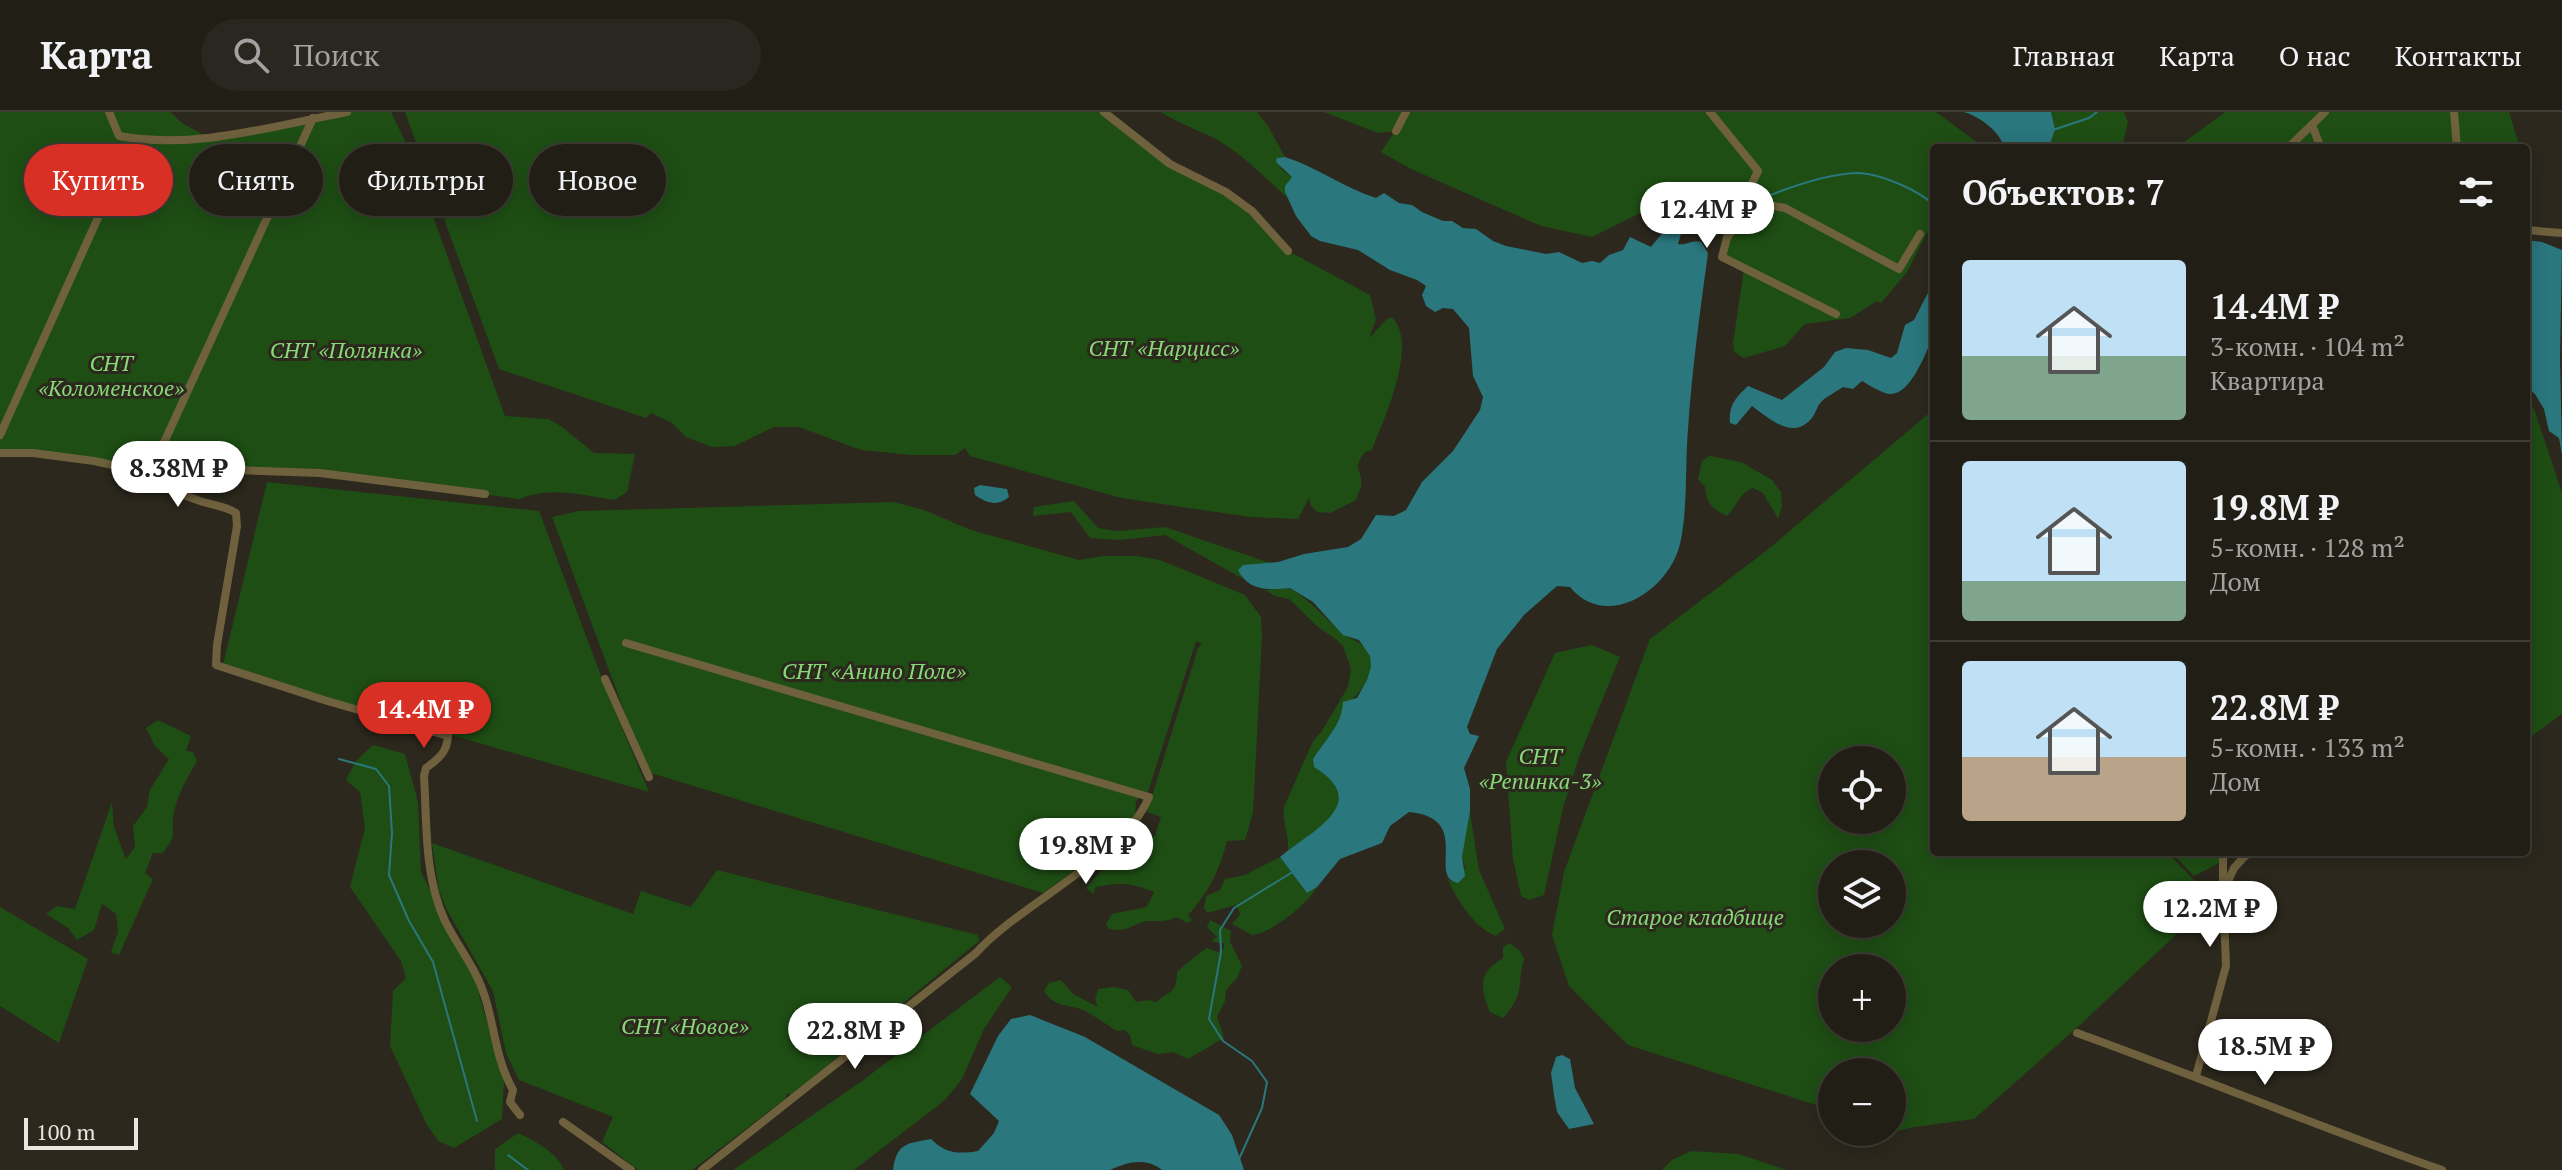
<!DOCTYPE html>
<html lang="ru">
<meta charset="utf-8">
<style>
body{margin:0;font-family:"PT Serif",serif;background:#29271f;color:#f1f3f6;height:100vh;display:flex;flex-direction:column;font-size:30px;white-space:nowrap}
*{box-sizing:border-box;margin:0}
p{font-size:26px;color:#a2a2a1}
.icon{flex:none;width:44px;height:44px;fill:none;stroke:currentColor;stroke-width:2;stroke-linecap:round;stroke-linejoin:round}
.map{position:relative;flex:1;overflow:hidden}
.details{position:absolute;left:1930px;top:32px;width:600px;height:712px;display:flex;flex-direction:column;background:#211e16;border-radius:8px;box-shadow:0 4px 20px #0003,0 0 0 2px #3e3c35}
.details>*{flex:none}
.top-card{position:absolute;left:24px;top:32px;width:760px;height:72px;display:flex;gap:16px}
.buttons{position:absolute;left:1818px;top:634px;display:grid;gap:16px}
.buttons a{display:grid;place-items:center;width:88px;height:88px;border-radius:50%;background:#211e16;box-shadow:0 4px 20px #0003,0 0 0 2px #3e3c35;font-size:40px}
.scale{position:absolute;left:24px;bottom:20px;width:114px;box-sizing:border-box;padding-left:8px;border:4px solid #e9e6df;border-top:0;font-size:22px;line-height:28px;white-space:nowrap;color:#e9e6df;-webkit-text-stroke:6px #2c281d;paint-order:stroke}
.price{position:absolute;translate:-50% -68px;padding:0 18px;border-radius:28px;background:#fff;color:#222;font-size:26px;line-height:52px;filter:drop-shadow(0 2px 4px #0008)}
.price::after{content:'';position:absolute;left:50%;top:48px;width:24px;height:18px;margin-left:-12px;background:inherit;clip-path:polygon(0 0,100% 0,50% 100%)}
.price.active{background:#d93025;color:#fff}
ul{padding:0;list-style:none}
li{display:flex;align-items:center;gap:24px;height:200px;padding:0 32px}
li+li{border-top:2px solid #3e3c35}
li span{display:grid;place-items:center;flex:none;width:224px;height:160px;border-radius:8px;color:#555}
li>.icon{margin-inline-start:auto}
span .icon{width:96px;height:96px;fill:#fffc;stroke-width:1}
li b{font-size:34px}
h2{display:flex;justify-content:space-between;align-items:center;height:96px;padding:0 32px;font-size:34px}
.tag{padding:0 28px;border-radius:36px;background:#211e16;box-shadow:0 4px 20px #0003,0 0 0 2px #3e3c35;font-size:28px;line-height:72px}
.tag.active{background:#d93025;color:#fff}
header{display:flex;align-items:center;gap:48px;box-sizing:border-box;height:112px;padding:0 40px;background:#211e16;border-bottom:2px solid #3e3c35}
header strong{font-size:38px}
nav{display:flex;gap:44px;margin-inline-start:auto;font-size:28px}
.search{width:560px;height:72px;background:#29271f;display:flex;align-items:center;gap:20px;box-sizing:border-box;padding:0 28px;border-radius:44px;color:#a2a2a1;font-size:30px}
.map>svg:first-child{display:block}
.green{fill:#1e4e14;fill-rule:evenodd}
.water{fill:#2a777d}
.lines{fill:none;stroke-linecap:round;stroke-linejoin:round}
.stream{stroke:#2a777d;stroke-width:2}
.street{stroke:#6f613d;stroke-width:8}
.labels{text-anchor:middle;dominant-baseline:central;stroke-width:6;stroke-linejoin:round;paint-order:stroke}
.park-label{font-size:22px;font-style:italic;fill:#87d978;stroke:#2c281d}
</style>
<header>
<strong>Карта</strong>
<div class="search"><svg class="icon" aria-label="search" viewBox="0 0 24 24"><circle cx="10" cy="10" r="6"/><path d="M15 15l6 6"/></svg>Поиск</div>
<nav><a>Главная</a><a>Карта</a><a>О нас</a><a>Контакты</a></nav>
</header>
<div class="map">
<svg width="2562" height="1058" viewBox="0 0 2562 1058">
<rect width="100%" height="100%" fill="#2c281d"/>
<!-- green -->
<g class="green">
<path d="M 0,0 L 170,0 L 182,11 L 209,26 L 347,0 L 391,0 L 408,35 L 505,304 L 548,307 L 561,314 L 594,341 L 635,342 L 627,380 L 614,388 C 582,383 551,374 520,387 L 320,361 L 137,357 L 0,341 Z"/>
<path d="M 405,0 L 1104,0 L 1170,52 L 1226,80 L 1288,139 L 1370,183 L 1376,208 L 1369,226 L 1387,207 L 1392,205 C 1419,233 1384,306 1372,338 L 1365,340 C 1351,358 1363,357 1361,374 C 1360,379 1357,384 1356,388 L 1330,401 L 1317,400 L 1311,394 L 1309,386 L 1298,407 L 1250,405 L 1121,386 L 970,344 L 965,336 L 955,343 L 912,343 L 861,338 L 799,315 L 774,315 L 735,334 L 712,335 L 686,325 L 672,311 L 651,301 L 646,306 L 499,257 Z"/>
<path d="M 1161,0 L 1257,0 L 1268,14 L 1285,45 L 1278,46 L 1282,58 L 1292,65 L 1285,80 L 1289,87 C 1266,67 1245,44 1219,29 C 1200,18 1179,12 1161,0 Z"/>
<path d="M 1324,0 L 1936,0 L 1985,36 L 1934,36 L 1934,107 L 1907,160 L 1881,191 L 1877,189 L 1850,206 L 1805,212 L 1785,234 L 1744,246 L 1734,240 L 1733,231 L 1744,157 L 1719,145 L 1726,99 L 1717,104 L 1709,103 L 1707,99 C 1696,100 1693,107 1684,111 C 1670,117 1652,111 1644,99 L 1592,125 L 1541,114 L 1411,57 L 1381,40 L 1395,19 L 1378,21 Z"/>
<path d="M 2051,0 L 2124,0 L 2128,10 L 2122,36 L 2049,36 L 2055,17 Z"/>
<path d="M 2225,0 L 2509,0 L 2520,36 L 2176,36 Z"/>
<path d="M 2526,284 L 2535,300 L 2562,381 L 2562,602 L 2526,628 Z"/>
<path d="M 1933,298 L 1934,740 L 2167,740 L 2213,788 L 2081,912 L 1974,1007 L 1914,1015 L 1898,1019 L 1892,1017 L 1892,960 L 1832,960 L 1832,998 L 1628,933 L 1569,874 L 1552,823 L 1564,760 L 1650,527 L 1766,439 ZM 1832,648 L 1892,648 L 1892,708 L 1832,708 ZM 1832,752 L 1892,752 L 1892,812 L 1832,812 ZM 1832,856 L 1892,856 L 1892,916 L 1832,916 Z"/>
<path d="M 1710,344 L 1741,350 L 1772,368 L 1781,380 L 1782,395 L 1778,407 L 1763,381 L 1753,376 C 1738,382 1738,394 1727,404 C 1713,398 1706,390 1705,375 L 1698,367 L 1702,349 Z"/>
<path d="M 267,370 L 539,399 L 609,585 L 649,680 L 351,594 L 223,553 Z"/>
<path d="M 1074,389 L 1098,416 L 1117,419 L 1165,415 L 1270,451 L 1255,454 L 1241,464 L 1243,467 L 1165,423 L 1119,428 L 1090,426 L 1071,400 L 1033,404 L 1034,395 Z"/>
<path d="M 894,390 L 924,398 L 971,418 L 1079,448 L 1103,444 L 1136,444 L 1160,448 L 1245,483 L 1261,505 L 1262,523 L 1253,701 L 1245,728 L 1227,729 C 1220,757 1208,782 1188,803 L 1192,808 L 1188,811 L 1176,805 C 1165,810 1160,809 1149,809 C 1133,810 1131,821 1109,817 L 1106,812 L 1112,802 L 1147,795 L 1154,780 C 1132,771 1119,770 1096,775 L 1093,782 L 1086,776 L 1107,752 L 1107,742 L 1122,731 L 1155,724 L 1161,705 L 1147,700 L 1198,536 L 1202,532 L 1196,529 L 1148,680 L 1142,680 L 1136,690 L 1135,704 L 1085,751 L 1043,781 L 651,661 L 628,609 L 552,405 L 579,399 Z"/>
<path d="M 1290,476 C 1312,490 1323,504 1341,520 C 1351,529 1362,528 1369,542 C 1380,565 1353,584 1343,600 C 1339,605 1338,612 1335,617 C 1328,627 1320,636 1313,647 L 1315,655 C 1365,687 1324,719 1288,738 C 1289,722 1282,710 1284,695 L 1313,629 L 1322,619 L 1348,575 L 1351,557 L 1343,534 L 1337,528 L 1318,515 L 1289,487 L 1275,484 L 1265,478 Z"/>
<path d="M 1592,533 L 1620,545 L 1579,645 L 1563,696 L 1544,783 L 1529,788 L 1521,784 L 1513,747 L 1506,650 L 1555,541 Z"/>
<path d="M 158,608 L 191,624 L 186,639 L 193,640 L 197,649 C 187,666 176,685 173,705 C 171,727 178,720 163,741 L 153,741 L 145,761 L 153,767 L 119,843 L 111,840 L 118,820 L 116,802 L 102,792 L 94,818 L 77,828 L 68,816 L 46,802 L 57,794 L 75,797 L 112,690 L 114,715 L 126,747 L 135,735 L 133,714 L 147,695 L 150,678 L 169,647 L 155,634 L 146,616 Z"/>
<path d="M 373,633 L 405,642 L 418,690 L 421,760 L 475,868 L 504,970 L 502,1007 L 454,1036 L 438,1029 L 426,1011 L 390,934 L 393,879 L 406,866 L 401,849 L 350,775 L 365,716 L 360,680 L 346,668 L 355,650 Z"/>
<path d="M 1470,700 L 1479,758 L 1505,817 L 1495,824 C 1471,812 1457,787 1446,764 L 1451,770 L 1465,756 L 1462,745 Z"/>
<path d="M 432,731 L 633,802 L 641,779 L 691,795 L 717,758 L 978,823 L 979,829 L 791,983 L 787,981 L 785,987 L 692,1058 L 638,1058 L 602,1030 L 613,1005 L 519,968 L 506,941 L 493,879 L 447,798 L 439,779 Z"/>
<path d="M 2171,740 L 2240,740 L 2194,764 Z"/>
<path d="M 1280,745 L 1307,781 L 1317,775 C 1308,792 1270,822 1252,823 L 1232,812 L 1240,802 L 1236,793 L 1207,801 L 1204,796 L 1206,784 L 1220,778 L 1225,767 L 1245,763 Z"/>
<path d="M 0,795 L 88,847 L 59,931 L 0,894 Z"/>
<path d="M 1210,808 L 1231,819 L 1230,830 L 1242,854 L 1237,866 L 1226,878 L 1225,889 L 1217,905 L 1224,926 L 1188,947 L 1173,940 L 1158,942 L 1132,933 L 1130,923 L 1124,918 L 1117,919 C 1107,913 1087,898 1077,896 C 1064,893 1051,892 1044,879 L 1049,871 L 1061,868 L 1073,882 L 1098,895 L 1095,888 L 1098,877 L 1113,875 L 1128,878 L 1136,890 L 1148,888 L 1156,890 C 1170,878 1177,882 1177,860 C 1181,856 1203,838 1207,836 L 1218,840 L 1224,836 L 1224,831 L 1213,830 L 1212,828 L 1217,825 L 1207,815 Z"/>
<path d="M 1510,831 L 1520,839 L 1524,847 C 1516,876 1526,880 1503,906 L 1490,900 C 1480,874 1478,861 1503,846 L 1503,835 Z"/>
<path d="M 1000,865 L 1012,875 L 984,917 L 962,967 L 945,988 L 854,1058 L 733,1058 L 862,969 Z"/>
<path d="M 518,1021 C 535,1029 556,1040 564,1058 L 495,1058 L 495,1037 Z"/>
<path d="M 1691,1039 L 1739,1042 L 1787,1058 L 1662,1058 L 1672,1048 Z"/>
</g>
<!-- water -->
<g class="water">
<path d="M 1964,0 L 2051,0 L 2055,17 L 2049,36 L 2004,36 C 2001,20 1980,5 1964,0 Z"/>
<path d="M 1285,45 C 1317,55 1344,76 1376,86 L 1384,81 L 1399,91 L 1412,93 L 1422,100 L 1443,109 L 1452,109 L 1463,116 L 1476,117 L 1493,129 L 1506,134 L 1546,142 L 1559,140 L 1582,151 L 1592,149 L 1600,151 L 1609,143 L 1623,138 L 1630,125 L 1651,135 C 1664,119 1664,118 1683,111 C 1693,108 1696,100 1707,99 L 1709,103 L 1683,115 L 1678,132 C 1686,134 1692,127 1701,130 L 1708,141 C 1700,200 1692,258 1688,317 C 1685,353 1688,397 1680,432 C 1669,479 1606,519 1570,475 L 1557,474 L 1524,503 L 1497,537 L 1467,615 L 1470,622 L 1479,624 L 1464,656 L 1470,677 L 1470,700 L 1462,745 L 1465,764 L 1458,771 C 1426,765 1474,706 1409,700 L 1390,714 L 1382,731 L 1340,747 L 1317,775 L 1307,781 L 1280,745 C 1309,720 1374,692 1314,655 L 1313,647 C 1325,628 1342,613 1343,590 L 1357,586 L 1367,568 L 1371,555 L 1370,544 L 1359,528 L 1343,523 L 1313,490 L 1290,476 C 1270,478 1249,480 1238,458 L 1243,453 L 1278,450 L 1304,442 L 1348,435 L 1361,427 L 1376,403 L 1394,404 L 1406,398 L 1422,370 L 1453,339 L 1480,298 L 1483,285 L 1473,264 L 1469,216 L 1453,197 L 1443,196 L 1435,200 L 1426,194 L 1422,183 L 1426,174 L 1417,168 L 1390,158 L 1358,138 L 1320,129 L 1311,124 L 1296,104 L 1285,80 L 1285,74 L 1292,65 L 1276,50 L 1277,46 Z"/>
<path d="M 2526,128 L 2542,130 L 2562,138 L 2560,246 L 2562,343 L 2559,326 L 2549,319 L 2544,297 L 2535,282 L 2526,275 Z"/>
<path d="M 1934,169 L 1934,230 L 1932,228 C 1924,243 1909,289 1885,281 C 1877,278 1869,273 1862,269 L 1853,277 L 1843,275 C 1836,280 1827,284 1821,290 C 1817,294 1816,301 1812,306 C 1793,329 1770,307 1752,294 L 1736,313 L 1730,311 C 1728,294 1736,285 1748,274 L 1782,288 L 1824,255 L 1835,240 L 1846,236 L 1868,238 L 1891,246 L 1897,241 L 1905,213 L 1914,208 Z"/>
<path d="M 980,373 L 1007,377 L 1009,385 C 997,395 987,391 975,383 L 974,376 Z"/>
<path d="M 1030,903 L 1085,925 L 1219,1003 L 1232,1023 L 1244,1058 L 1162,1058 C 1146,1045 1128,1050 1110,1058 L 893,1058 C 897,1030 907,1032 931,1027 C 946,1042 958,1042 978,1039 L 994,1021 L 999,1009 L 970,982 L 998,924 L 1011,907 Z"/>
<path d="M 1562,943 L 1570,947 L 1575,976 L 1594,1012 L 1569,1017 L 1557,1000 L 1554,983 L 1551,961 L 1556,945 Z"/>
</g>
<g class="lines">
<!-- stream -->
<g class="stream">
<path d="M 2053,18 L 2089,6 L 2097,0"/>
<path d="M 1749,92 C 1779,79 1827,61 1859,61 C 1881,62 1918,78 1934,93"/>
<path d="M 1707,99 L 1737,93"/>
<path d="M 339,647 L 376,657 L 389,674 L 392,721 L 389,763 L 409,809 L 433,850 L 477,1009"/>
<path d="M 508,1043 L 528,1058"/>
<path d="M 1239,1047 L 1262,996 L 1267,970 L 1252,949 L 1223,929 L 1209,907 L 1221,840 L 1220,818 L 1234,796 L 1291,761"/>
</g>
<!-- street -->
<g class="street">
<path d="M 109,0 L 119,24 C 195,38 272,14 347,0"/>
<path d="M 1104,0 L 1170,52 L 1226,80 L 1252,99 L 1288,139"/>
<path d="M 1710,0 L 1758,59 L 1745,86 L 1745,98 L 1727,126 L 1722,145 L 1836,202"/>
<path d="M 2454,0 L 2457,36"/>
<path d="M 2312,13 L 2321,36"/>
<path d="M 1396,19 L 1406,0"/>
<path d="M 2288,36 L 2325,0"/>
<path d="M 1745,98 L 1752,102 L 1774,94 L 1785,96 L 1899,157 L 1920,122"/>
<path d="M 2526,118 L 2562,121"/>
<path d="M 0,323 L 111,77 L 125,60 L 130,35 L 140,28"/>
<path d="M 0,341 L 33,341 L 94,349 L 150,361 L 236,358 L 320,361 L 485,382"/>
<path d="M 150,361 C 162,373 184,384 200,389 C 212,393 226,394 236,401 L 237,414 L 217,533 L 216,553 L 324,588 L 448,624 C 447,641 438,647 426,656 L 424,664 C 427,712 424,764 445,809 C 458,835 476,856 485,885 C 495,917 496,948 513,978 L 510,990 L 520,1003"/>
<path d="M 150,361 L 313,6"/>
<path d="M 626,531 L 1149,685 C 1124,746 1022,790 976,841 L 702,1058"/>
<path d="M 605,567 L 649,665"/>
<path d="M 2223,740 L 2223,775"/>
<path d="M 2077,921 C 2199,965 2319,1015 2442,1058"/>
<path d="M 2196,964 L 2226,854 L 2223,781 L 2234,756 L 2245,744 L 2253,740"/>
<path d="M 563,1010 L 631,1058"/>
</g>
</g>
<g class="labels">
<!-- park labels -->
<g class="park-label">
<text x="1164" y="235">СНТ «Нарцисс»</text>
<text x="346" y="237">СНТ «Полянка»</text>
<text x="111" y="250">СНТ<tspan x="111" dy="25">«Коломенское»</tspan></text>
<text x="874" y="558">СНТ «Анино Поле»</text>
<text x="1540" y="643">СНТ<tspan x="1540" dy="25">«Репинка-3»</tspan></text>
<text x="1695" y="804">Старое кладбище</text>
<text x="685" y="913">СНТ «Новое»</text>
</g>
</g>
</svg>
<div class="buttons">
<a><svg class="icon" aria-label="locate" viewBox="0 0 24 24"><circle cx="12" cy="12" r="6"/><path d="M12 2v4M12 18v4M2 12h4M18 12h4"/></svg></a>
<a><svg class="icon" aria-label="layers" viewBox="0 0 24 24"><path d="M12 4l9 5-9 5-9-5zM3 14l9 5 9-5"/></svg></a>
<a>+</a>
<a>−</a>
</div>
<div class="scale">100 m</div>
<b class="price" style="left:1707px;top:138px">12.4M ₽</b>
<b class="price" style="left:178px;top:397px">8.38M ₽</b>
<b class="price active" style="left:424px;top:638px">14.4M ₽</b>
<b class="price" style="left:1086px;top:774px">19.8M ₽</b>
<b class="price" style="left:2210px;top:837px">12.2M ₽</b>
<b class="price" style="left:855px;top:959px">22.8M ₽</b>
<b class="price" style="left:2265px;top:975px">18.5M ₽</b>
<div class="top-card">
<a class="tag active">Купить</a>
<a class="tag">Снять</a>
<a class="tag">Фильтры</a>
<a class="tag">Новое</a>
</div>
<section class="details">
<h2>Объектов: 7<svg class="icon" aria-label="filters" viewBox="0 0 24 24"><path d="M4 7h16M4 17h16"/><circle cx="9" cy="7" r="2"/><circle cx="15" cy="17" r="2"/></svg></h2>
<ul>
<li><span style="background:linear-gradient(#bfe0f5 60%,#7fa58c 0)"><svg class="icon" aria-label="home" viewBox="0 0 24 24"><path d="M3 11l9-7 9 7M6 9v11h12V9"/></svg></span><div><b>14.4M ₽</b><p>3-комн. · 104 m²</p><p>Квартира</p></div></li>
<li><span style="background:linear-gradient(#bfe0f5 75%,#7fa58c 0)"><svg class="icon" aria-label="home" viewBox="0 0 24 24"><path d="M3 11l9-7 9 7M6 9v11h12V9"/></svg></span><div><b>19.8M ₽</b><p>5-комн. · 128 m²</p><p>Дом</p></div></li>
<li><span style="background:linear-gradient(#bfe0f5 60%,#b9a48a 0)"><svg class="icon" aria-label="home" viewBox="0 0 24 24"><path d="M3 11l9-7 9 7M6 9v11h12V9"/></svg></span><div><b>22.8M ₽</b><p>5-комн. · 133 m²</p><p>Дом</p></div></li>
</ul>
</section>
</div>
